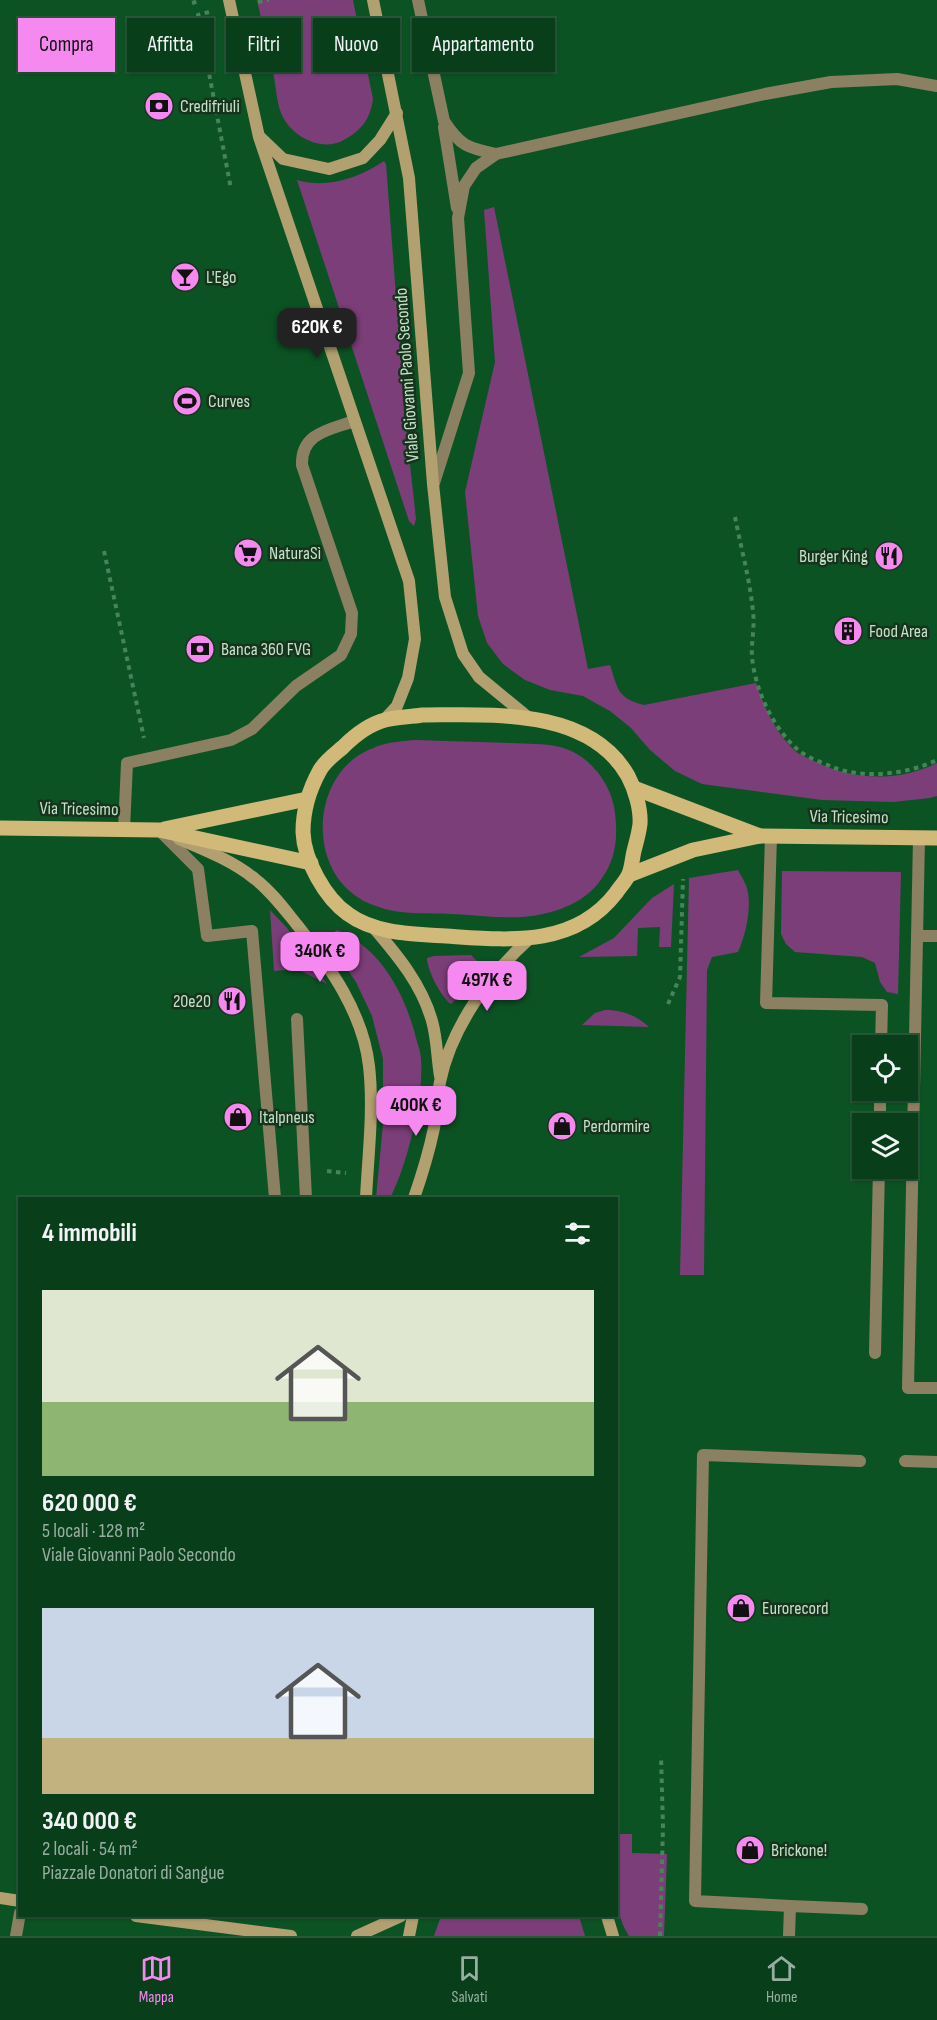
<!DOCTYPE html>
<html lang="it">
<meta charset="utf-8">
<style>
body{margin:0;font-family:"Sofia Sans Condensed",sans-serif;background:#174928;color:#f1f3f6;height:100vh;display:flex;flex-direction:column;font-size:22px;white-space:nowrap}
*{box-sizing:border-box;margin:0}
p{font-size:20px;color:#99aea3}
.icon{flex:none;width:33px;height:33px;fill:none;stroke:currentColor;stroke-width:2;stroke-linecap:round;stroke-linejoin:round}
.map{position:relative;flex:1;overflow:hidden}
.side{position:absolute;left:18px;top:1197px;width:600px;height:720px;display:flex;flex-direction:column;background:#093e1b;border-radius:0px;box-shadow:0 2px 4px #0004,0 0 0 2px #29573a}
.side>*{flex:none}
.top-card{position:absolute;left:18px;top:18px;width:600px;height:54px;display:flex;gap:12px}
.tools{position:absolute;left:852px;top:1035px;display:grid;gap:12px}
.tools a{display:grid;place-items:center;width:66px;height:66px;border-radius:0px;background:#093e1b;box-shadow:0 2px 4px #0004,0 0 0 2px #29573a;font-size:30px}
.price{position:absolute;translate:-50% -51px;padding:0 14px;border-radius:12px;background:#f589ef;color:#111;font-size:20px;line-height:39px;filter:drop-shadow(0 2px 3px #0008)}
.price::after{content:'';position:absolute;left:50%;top:36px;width:18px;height:14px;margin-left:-9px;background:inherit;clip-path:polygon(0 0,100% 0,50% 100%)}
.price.active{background:#222;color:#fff}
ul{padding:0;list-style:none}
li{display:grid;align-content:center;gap:12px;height:318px;padding:0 24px}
li span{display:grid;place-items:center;height:186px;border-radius:0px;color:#555}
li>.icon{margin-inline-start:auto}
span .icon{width:108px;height:108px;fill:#fffc;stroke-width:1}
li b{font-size:26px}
h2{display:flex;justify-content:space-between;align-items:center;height:72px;padding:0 24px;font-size:26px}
.tag{padding:0 21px;border-radius:0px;background:#093e1b;box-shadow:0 2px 4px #0004,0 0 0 2px #29573a;font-size:21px;line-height:54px}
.tag.active{background:#f589ef;color:#111}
.tabs{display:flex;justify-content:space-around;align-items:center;height:84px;border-top:2px solid #29573a;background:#093e1b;font-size:16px;color:#99aea3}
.tabs a{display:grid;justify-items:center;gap:3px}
.tabs .active{color:#f589ef}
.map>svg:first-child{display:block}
.green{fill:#7c3e79}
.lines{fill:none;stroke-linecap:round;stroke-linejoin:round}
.path{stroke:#49835a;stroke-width:4;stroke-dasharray:4.5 4.5;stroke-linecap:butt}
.lane{stroke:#8b8062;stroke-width:12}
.secondary{stroke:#b3a070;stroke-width:12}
.primary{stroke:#d1b97a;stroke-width:15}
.labels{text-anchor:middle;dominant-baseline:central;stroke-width:5;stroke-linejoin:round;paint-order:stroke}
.poi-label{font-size:18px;fill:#c2e2c6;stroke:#17321d;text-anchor:start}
.street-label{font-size:18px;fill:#c2e2c6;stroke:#17321d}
</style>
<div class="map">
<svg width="937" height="1936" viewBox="0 0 937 1936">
<rect width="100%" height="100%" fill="#0c5324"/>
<!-- green -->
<g class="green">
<path d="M 257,0 L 353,0 L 373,99 C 370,120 361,131 342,141 C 319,152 290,135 281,113 C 277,102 276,89 274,77 C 268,51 263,26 257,0 Z"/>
<path d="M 384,161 L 386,164 L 406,428 L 416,519 L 414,526 L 409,521 L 297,180 C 328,189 358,178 384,161 Z"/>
<path d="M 494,207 L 588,669 L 610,665 C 618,689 617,698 644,705 L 756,683 C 765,709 775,732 795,751 C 800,755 806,757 812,760 C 849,780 898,783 937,763 L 937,796 L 930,798 L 893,802 L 822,800 L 702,784 L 675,771 L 650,750 L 631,728 L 610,711 L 583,696 L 550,690 L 525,680 L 503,664 L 487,643 L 478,616 L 465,492 L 495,362 L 484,210 Z"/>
<path d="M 415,740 C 447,741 479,742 510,743 C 526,744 544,743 560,747 C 589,754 612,784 615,813 C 618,838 616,860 600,881 C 586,900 565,909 543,914 C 514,921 481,915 452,914 C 428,913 399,915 376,906 C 368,904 358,898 352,893 C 310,860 314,784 359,755 C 380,743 392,742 415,740 Z"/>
<path d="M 738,870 C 741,876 745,882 747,888 C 752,907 746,934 738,952 L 712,957 L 707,970 L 704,1275 L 680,1275 L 689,878 Z"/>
<path d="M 782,871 L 901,872 L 898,994 L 887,992 L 880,982 L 875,963 L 862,957 L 795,952 L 786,944 L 781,934 Z"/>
<path d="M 674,884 L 671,947 L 659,947 L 660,927 L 638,928 L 637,956 L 579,957 L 614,938 L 652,898 Z"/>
<path d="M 270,910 L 287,928 L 327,984 L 297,969 L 274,971 Z"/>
<path d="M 337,930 C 381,948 405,994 416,1038 C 418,1045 421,1053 421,1060 C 424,1097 407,1166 390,1198 L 376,1198 L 383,1124 L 383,1059 L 372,1016 L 356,982 L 331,946 L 330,935 Z"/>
<path d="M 471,955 L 478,962 L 476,970 L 466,978 L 456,999 L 451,1004 C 441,997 427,970 427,958 L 434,956 Z"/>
<path d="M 605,1010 C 622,1010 636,1015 649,1027 L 582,1025 L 595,1013 Z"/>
<path d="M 616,1834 L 632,1834 L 632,1853 L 667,1854 L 664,1936 L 629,1936 C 610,1906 616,1868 616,1834 Z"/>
<path d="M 441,1916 L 579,1916 L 585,1936 L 434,1936 Z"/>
</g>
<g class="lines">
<!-- path -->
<g class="path">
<path d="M 258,2 L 269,0"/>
<path d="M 192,3 L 199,1"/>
<path d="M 209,12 L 198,15 L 231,189"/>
<path d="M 735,517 C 741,548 750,580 753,612 C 755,627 751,642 752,657 C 755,690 773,728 798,750 C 808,758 823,763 835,768 C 866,779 908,774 937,760"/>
<path d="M 104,551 L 144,738"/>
<path d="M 668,1004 L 680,977 L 683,879"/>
<path d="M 327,1171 L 346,1173"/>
<path d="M 660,1936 L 663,1827 L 661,1756"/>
</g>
<!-- lane -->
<g class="lane">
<path d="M 418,0 L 444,121 C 460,146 468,148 496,154"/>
<path d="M 444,127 L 457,208"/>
<path d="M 434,483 L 469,373 L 458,218 L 464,186 L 476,168 L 496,154 L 765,94 L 831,82 L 897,79 L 937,86"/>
<path d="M 124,829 L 127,763 L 231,740 L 252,729 L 296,686 L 341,655 L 351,634 L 352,613 L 302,465 C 301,433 329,430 354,421"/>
<path d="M 159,830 L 198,869 L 207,936 L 252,931 L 275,1198"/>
<path d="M 771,836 L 766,1003 L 882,1005 L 881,1046"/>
<path d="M 919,838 L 908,1388 L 937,1388"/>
<path d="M 918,936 L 937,936"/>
<path d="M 297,1019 L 306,1198"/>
<path d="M 880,1124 L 880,1090"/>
<path d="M 875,1353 L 879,1168"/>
<path d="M 905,1461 L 937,1462"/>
<path d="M 790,1906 L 862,1909"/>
<path d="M 16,1936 L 20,1913"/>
<path d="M 789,1936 L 790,1906 L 695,1901 L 703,1455 L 860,1461"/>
</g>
<!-- secondary -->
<g class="secondary">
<path d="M 229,0 L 259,137 L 409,581 L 415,639 L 408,678 L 397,706 L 384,720"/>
<path d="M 373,0 L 409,178 L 433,484 L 445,597 L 463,654 L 479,677 L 530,719"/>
<path d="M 260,137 L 283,159 L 329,169 L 363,158 L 380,140 L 397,113"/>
<path d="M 179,839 C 205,850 233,861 255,879 C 272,892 285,910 298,926 C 330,967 363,1013 369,1066 C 374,1110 368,1155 366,1198"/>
<path d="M 374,928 C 398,956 422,985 432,1021 C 437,1038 437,1058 440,1076"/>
<path d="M 414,1198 C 422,1175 429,1152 434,1128 C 437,1112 437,1097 440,1082 C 451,1028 489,975 529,939"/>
<path d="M 0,1898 L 20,1901"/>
<path d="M 136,1916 L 291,1936"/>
<path d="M 607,1916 L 613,1936"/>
<path d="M 357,1936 L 401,1916"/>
<path d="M 409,1936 L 413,1916"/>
</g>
<!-- primary -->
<g class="primary">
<path d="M 422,715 C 490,715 589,707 628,776 C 635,789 641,809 640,824 C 639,833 636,843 634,851 C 632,859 632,867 629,874 C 626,881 620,887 616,893 C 574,948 507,940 446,936 C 414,934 375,934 348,914 C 325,898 304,860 303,832 C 303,811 310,788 320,770 C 325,761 335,754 343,747 C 354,736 370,724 385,720 C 396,717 410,717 422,715 Z"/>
<path d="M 634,788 L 760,836"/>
<path d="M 0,828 L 159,830 L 311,863"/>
<path d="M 164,829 L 307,799"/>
<path d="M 629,875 L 693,850 L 760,836 L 937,838"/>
</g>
</g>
<!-- icons -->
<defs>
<g id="bank-disc" transform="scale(1.5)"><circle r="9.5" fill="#f589ef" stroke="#17321d"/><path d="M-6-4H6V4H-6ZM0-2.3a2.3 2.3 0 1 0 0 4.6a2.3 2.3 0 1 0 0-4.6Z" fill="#111"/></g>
<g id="bar-disc" transform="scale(1.5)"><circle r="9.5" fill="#f589ef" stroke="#17321d"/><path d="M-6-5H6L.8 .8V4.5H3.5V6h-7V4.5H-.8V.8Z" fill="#111"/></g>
<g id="stadium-disc" transform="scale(1.5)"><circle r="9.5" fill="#f589ef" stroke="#17321d"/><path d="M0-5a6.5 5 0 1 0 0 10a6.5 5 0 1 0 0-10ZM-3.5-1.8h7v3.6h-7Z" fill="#111"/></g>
<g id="supermarket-disc" transform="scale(1.5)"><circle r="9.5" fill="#f589ef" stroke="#17321d"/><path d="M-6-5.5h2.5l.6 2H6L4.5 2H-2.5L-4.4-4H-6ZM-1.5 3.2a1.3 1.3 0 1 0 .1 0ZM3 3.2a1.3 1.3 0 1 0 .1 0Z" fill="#111"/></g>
<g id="restaurant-disc" transform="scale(1.5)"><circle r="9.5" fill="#f589ef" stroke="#17321d"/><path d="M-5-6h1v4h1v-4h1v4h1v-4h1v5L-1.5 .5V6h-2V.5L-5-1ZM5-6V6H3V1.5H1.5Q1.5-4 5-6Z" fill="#111"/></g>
<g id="building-disc" transform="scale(1.5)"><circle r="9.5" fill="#f589ef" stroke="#17321d"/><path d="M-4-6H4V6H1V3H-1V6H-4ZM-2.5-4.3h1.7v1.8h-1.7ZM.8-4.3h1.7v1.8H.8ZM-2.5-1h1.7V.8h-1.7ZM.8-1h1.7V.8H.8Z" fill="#111"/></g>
<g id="shop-disc" transform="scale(1.5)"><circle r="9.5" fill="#f589ef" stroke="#17321d"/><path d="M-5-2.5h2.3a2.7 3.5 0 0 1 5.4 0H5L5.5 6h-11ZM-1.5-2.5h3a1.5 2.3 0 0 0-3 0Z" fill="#111"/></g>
</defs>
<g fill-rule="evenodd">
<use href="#bank-disc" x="159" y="106"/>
<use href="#bar-disc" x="185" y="277"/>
<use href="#stadium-disc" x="187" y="401"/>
<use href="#supermarket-disc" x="248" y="553"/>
<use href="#restaurant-disc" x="889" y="556"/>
<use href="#building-disc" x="848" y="631"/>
<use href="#bank-disc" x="200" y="649"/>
<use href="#restaurant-disc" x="232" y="1001"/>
<use href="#shop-disc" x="238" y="1117"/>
<use href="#shop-disc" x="562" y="1126"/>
<use href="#shop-disc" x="741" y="1608"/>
<use href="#shop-disc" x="750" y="1850"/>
</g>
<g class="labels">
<!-- poi labels -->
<g class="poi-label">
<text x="180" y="106">Credifriuli</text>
<text x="206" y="277">L'Ego</text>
<text x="208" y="401">Curves</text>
<text x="269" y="553">NaturaSì</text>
<text x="868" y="556" text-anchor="end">Burger King</text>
<text x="869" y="631">Food Area</text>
<text x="221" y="649">Banca 360 FVG</text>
<text x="211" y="1001" text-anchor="end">20e20</text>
<text x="259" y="1117">Italpneus</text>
<text x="583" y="1126">Perdormire</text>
<text x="762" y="1608">Eurorecord</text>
<text x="771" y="1850">Brickone!</text>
</g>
<!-- street labels -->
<g class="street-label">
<text transform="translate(407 375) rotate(-94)">Viale Giovanni Paolo Secondo</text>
<text transform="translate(79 809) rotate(1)">Via Tricesimo</text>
<text transform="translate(849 817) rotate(1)">Via Tricesimo</text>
</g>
</g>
</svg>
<div class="tools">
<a><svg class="icon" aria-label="locate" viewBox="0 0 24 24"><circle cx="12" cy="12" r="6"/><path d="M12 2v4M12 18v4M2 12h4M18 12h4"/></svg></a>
<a><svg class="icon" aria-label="layers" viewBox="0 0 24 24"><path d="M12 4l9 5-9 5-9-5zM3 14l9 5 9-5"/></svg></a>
</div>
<b class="price active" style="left:317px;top:359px">620K €</b>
<b class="price" style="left:320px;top:983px">340K €</b>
<b class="price" style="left:487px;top:1012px">497K €</b>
<b class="price" style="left:416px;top:1137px">400K €</b>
<div class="top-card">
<a class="tag active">Compra</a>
<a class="tag">Affitta</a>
<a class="tag">Filtri</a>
<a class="tag">Nuovo</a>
<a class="tag">Appartamento</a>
</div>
<section class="side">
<h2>4 immobili<svg class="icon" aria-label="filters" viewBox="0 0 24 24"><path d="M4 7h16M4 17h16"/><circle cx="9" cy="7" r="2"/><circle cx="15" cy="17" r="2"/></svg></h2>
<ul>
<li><span style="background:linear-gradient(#dfe7d0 60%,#8fb573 0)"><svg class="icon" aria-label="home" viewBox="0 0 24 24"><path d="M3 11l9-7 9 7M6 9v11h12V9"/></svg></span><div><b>620 000 €</b><p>5 locali · 128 m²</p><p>Viale Giovanni Paolo Secondo</p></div></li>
<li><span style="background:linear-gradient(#c9d6e8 70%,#c2b280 0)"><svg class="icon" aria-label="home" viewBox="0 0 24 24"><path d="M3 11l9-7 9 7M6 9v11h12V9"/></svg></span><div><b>340 000 €</b><p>2 locali · 54 m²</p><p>Piazzale Donatori di Sangue</p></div></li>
</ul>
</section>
</div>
<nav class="tabs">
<a class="active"><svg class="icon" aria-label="map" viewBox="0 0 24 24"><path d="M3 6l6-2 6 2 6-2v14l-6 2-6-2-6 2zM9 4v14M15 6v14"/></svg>Mappa</a>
<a><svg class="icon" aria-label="saved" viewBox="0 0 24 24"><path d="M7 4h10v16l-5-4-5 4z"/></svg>Salvati</a>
<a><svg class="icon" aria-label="home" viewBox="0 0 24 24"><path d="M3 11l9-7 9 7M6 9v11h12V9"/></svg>Home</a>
</nav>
